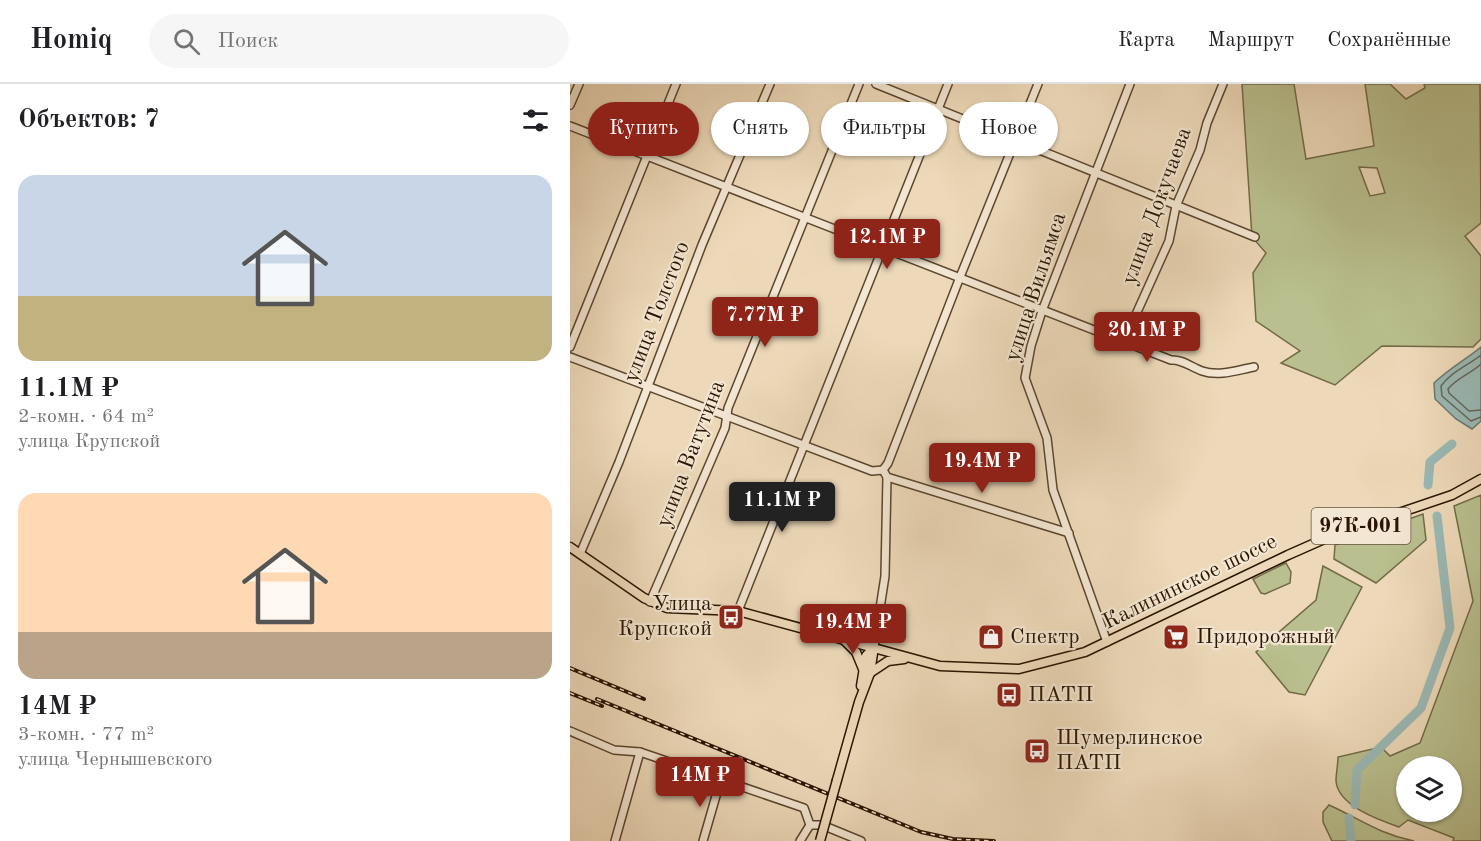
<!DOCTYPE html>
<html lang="ru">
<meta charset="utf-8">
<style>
body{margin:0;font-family:"Old Standard TT",serif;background:#f6f6f6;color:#202124;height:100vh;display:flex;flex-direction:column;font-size:22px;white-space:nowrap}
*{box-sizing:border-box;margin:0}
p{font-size:20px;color:#757577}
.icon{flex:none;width:33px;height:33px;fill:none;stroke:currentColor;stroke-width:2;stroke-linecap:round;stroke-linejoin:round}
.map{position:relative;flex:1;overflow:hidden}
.drawer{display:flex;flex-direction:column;background:#fff;width:570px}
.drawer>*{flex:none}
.guide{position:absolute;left:18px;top:18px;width:570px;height:54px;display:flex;gap:12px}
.tools{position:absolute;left:826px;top:672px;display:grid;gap:12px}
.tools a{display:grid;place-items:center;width:66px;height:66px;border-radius:50%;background:#fff;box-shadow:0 2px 4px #0004;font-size:30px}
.price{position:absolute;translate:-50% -51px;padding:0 14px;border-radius:6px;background:#8f2418;color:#fff;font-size:20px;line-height:39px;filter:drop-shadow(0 2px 3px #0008)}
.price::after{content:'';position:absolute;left:50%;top:36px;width:18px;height:14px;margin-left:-9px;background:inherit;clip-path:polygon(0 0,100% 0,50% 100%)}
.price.active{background:#222;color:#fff}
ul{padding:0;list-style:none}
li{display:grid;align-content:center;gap:12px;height:318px;padding:0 18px}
li span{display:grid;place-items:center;height:186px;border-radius:18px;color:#555}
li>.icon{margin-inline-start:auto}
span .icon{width:108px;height:108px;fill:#fffc;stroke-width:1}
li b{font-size:26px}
h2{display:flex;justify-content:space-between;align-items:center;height:72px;padding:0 18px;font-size:26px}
.pill{padding:0 21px;border-radius:27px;background:#fff;box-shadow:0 2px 4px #0004;font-size:21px;line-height:54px}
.pill.active{background:#8f2418;color:#fff}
header{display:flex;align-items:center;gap:36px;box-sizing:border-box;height:84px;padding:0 30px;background:#fff;border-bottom:2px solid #e0e0e0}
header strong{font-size:28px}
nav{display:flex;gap:33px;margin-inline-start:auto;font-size:21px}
.search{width:420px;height:54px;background:#f6f6f6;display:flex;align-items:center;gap:15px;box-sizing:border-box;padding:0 21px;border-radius:33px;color:#757577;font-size:22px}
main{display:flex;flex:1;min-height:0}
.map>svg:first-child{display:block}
.green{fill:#b9bf8e;stroke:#726a47;stroke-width:1.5;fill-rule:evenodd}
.water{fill:#9ab9b5;stroke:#6d776d;stroke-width:1.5}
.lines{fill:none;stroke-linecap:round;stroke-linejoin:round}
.shore{stroke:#62675a;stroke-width:1.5}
.river{stroke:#9ab9b5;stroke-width:9}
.minor-casing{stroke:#5b462e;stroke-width:10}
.major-casing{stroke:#2a1500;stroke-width:11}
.minor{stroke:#f3e6d2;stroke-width:7}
.major{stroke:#edd9b9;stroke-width:8}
.rail-casing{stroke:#2a1500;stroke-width:4}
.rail{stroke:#f3e6d2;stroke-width:1.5;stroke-dasharray:4.5;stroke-linecap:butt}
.major-bridge-casing{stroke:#2a1500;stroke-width:11;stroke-linecap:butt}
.major-bridge{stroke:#edd9b9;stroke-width:8}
.labels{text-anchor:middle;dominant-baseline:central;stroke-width:4.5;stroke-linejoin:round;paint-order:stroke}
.shield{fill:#f3e6d2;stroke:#66543f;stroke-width:1.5}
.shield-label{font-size:21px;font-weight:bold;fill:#2a1500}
.street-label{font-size:22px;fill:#2a1500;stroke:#f3e6d2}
.poi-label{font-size:22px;fill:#2a1500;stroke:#f3e6d2;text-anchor:start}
</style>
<header>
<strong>Homiq</strong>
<div class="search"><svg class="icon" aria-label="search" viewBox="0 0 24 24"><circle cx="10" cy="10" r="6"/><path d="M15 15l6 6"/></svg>Поиск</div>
<nav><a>Карта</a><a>Маршрут</a><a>Сохранённые</a></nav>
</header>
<main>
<section class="drawer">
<h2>Объектов: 7<svg class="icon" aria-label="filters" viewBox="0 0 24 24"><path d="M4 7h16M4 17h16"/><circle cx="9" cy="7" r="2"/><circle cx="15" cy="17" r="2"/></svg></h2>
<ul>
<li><span style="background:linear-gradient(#c9d6e8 65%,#c2b280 0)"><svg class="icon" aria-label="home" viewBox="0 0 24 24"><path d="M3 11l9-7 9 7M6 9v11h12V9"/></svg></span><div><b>11.1M ₽</b><p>2-комн. · 64 m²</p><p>улица Крупской</p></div></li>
<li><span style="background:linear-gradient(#ffd9b3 75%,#b9a48a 0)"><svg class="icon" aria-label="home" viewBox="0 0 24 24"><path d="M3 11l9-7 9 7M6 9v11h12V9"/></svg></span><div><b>14M ₽</b><p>3-комн. · 77 m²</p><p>улица Чернышевского</p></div></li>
</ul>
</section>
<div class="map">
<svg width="911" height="757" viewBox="0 0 911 757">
<rect width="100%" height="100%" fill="#edd9b9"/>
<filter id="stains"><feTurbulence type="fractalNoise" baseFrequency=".00333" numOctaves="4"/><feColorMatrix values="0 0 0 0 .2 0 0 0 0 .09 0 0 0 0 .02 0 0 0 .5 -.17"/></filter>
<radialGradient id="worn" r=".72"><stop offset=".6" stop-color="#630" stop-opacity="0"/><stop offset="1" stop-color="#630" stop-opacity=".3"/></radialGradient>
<!-- green -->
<g class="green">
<path d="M 672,0 L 724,0 L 736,75 L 804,62 L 795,0 L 820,0 L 836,15 L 855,4 L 854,0 L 910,0 L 911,139 L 895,152 L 911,172 L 911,255 L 903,263 L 812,262 L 765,301 L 711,279 L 730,267 L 686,237 L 683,189 L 696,169 L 682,153 ZM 789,83 L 807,84 L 815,109 L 800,112 Z"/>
<path d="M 911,411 L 911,757 L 883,757 L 884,754 L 838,736 L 829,743 C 809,736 768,722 766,697 C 766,689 768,681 768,673 L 811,663 L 820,672 L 850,659 L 903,517 L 884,422 ZM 837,682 L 882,682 L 882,728 L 837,728 Z"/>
<path d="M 853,430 L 856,456 L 806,499 L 764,475 L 765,461 Z"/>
<path d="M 716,479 L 721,488 L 720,499 L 695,510 L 691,509 L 683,495 Z"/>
<path d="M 753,482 L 792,503 L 735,611 L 719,608 L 686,568 L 746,516 Z"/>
<path d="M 759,721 C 790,735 809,750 844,757 L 762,757 L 753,738 L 753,728 Z"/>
</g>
<!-- water -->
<path class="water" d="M 911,263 L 911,337 L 902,345 L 886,335 L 865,315 L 864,299 C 880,284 895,276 911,263 Z"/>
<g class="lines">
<!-- shore -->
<g class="shore">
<path d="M 911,271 C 897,282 881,288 871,302 L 872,312 L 901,337 L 911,333"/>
<path d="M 911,280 C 900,290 887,294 878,305 L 879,309 L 899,327 L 911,326"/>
</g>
<!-- river -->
<g class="river">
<path d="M 858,401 L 860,378 L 882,360"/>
<path d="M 785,721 L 787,686 L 851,624 L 880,544 L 867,432"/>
<path d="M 779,734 L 781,757"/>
</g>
<!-- minor casing -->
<g class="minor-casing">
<g id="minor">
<path d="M 306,0 L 685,153"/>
<path d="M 0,21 L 9,0"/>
<path d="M 0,42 L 601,276 C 612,275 621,283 632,287 C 649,293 668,286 684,283"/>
<path d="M 554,257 L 599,157 L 606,122 L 630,66 L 637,39 L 653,0"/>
<path d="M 0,263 L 106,0"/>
<path d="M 0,273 L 302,387 L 313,386"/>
<path d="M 313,386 L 318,379 L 390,193 L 468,0"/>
<path d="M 313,386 L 317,393 L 499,449"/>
<path d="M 10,470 L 49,378 L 132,161 L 200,0"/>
<path d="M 80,518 L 155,344 L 158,324 L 289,0"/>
<path d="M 168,527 L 378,0"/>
<path d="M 537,558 L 483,406 L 477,354 L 455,294 L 461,262 L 472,227 L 560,0"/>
<path d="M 304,563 L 315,492 L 317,393"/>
<path d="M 0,647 L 44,666 L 70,668 L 234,724 L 240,741"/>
<path d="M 240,741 L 252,741 L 291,757"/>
<path d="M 45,757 L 70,668"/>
<path d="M 133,757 L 150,698"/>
<path d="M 230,757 L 240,741"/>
</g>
</g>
<!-- major casing -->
<g class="major-casing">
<g id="major">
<path d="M 0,463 L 74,514 L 97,524 L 168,527 L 370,582 L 449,585 L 515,568 L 718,471 L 761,452 L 882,411 L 911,395"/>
<path d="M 274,556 L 286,568 L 293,585"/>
<path d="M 300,589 L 318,577 L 334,575"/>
<path d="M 291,602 L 296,572 L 304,563"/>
<path d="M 267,696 L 289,618 L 300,589 L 304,563"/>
</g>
</g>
<!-- minor -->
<use href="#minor" class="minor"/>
<!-- major -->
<use href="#major" class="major"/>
<!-- rail casing -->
<g class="rail-casing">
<g id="rail">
<path d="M 0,584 L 74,615"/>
<path d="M 0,609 L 32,622"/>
<path d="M 27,615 L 351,748 L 383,755 L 424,757"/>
</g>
</g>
<!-- rail -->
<use href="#rail" class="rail"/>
<!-- major-bridge casing -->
<g class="major-bridge-casing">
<path id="major-bridge" d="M 250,757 L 267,696"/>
</g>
<!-- major-bridge -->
<use href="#major-bridge" class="major-bridge"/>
</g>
<!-- icons -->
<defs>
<g id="bus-square" transform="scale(1.35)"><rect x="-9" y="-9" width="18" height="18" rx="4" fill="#8f2418" stroke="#f3e6d2"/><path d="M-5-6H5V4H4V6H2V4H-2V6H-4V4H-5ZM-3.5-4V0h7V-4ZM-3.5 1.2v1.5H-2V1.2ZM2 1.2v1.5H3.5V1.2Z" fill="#fff"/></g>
<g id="shop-square" transform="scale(1.35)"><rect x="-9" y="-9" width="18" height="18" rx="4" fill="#8f2418" stroke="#f3e6d2"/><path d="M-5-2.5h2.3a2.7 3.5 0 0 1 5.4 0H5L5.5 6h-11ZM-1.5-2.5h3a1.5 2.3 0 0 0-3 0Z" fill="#fff"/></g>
<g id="supermarket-square" transform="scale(1.35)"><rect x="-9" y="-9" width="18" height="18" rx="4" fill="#8f2418" stroke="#f3e6d2"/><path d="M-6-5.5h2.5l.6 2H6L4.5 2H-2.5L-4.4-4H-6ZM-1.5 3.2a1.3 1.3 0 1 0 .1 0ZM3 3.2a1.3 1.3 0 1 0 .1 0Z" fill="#fff"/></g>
</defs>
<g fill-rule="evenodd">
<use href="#bus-square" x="161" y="533"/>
<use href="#shop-square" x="421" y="553"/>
<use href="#supermarket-square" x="606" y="553"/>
<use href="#bus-square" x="439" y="611"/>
<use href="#bus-square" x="467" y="667"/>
</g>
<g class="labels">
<!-- shield labels -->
<rect class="shield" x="741.5" y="424" width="99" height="36" rx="4.5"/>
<g class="shield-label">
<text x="791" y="442">97К-001</text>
</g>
<!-- street labels -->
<g class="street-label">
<text transform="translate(587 122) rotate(-70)">улица Докучаева</text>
<text transform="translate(466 203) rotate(-72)">улица Вильямса</text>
<text transform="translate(87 228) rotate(-69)">улица Толстого</text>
<text transform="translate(121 370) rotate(-69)">улица Ватутина</text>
<text transform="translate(620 498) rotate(-26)">Калининское шоссе</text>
</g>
<!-- poi labels -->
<g class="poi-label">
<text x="142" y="520" text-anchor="end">Улица<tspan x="142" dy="25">Крупской</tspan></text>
<text x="440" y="553">Спектр</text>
<text x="626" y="553">Придорожный</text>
<text x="458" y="611">ПАТП</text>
<text x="486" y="654">Шумерлинское<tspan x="486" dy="25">ПАТП</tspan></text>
</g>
</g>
<rect width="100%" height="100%" filter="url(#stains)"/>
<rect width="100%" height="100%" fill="url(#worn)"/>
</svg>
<div class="tools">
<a><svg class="icon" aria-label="layers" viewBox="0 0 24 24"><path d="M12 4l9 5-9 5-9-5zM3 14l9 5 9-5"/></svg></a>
</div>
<b class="price" style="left:317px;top:186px">12.1M ₽</b>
<b class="price" style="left:195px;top:264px">7.77M ₽</b>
<b class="price" style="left:577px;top:279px">20.1M ₽</b>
<b class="price" style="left:412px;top:410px">19.4M ₽</b>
<b class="price active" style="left:212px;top:449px">11.1M ₽</b>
<b class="price" style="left:283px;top:571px">19.4M ₽</b>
<b class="price" style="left:130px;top:724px">14M ₽</b>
<div class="guide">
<a class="pill active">Купить</a>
<a class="pill">Снять</a>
<a class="pill">Фильтры</a>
<a class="pill">Новое</a>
</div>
</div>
</main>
